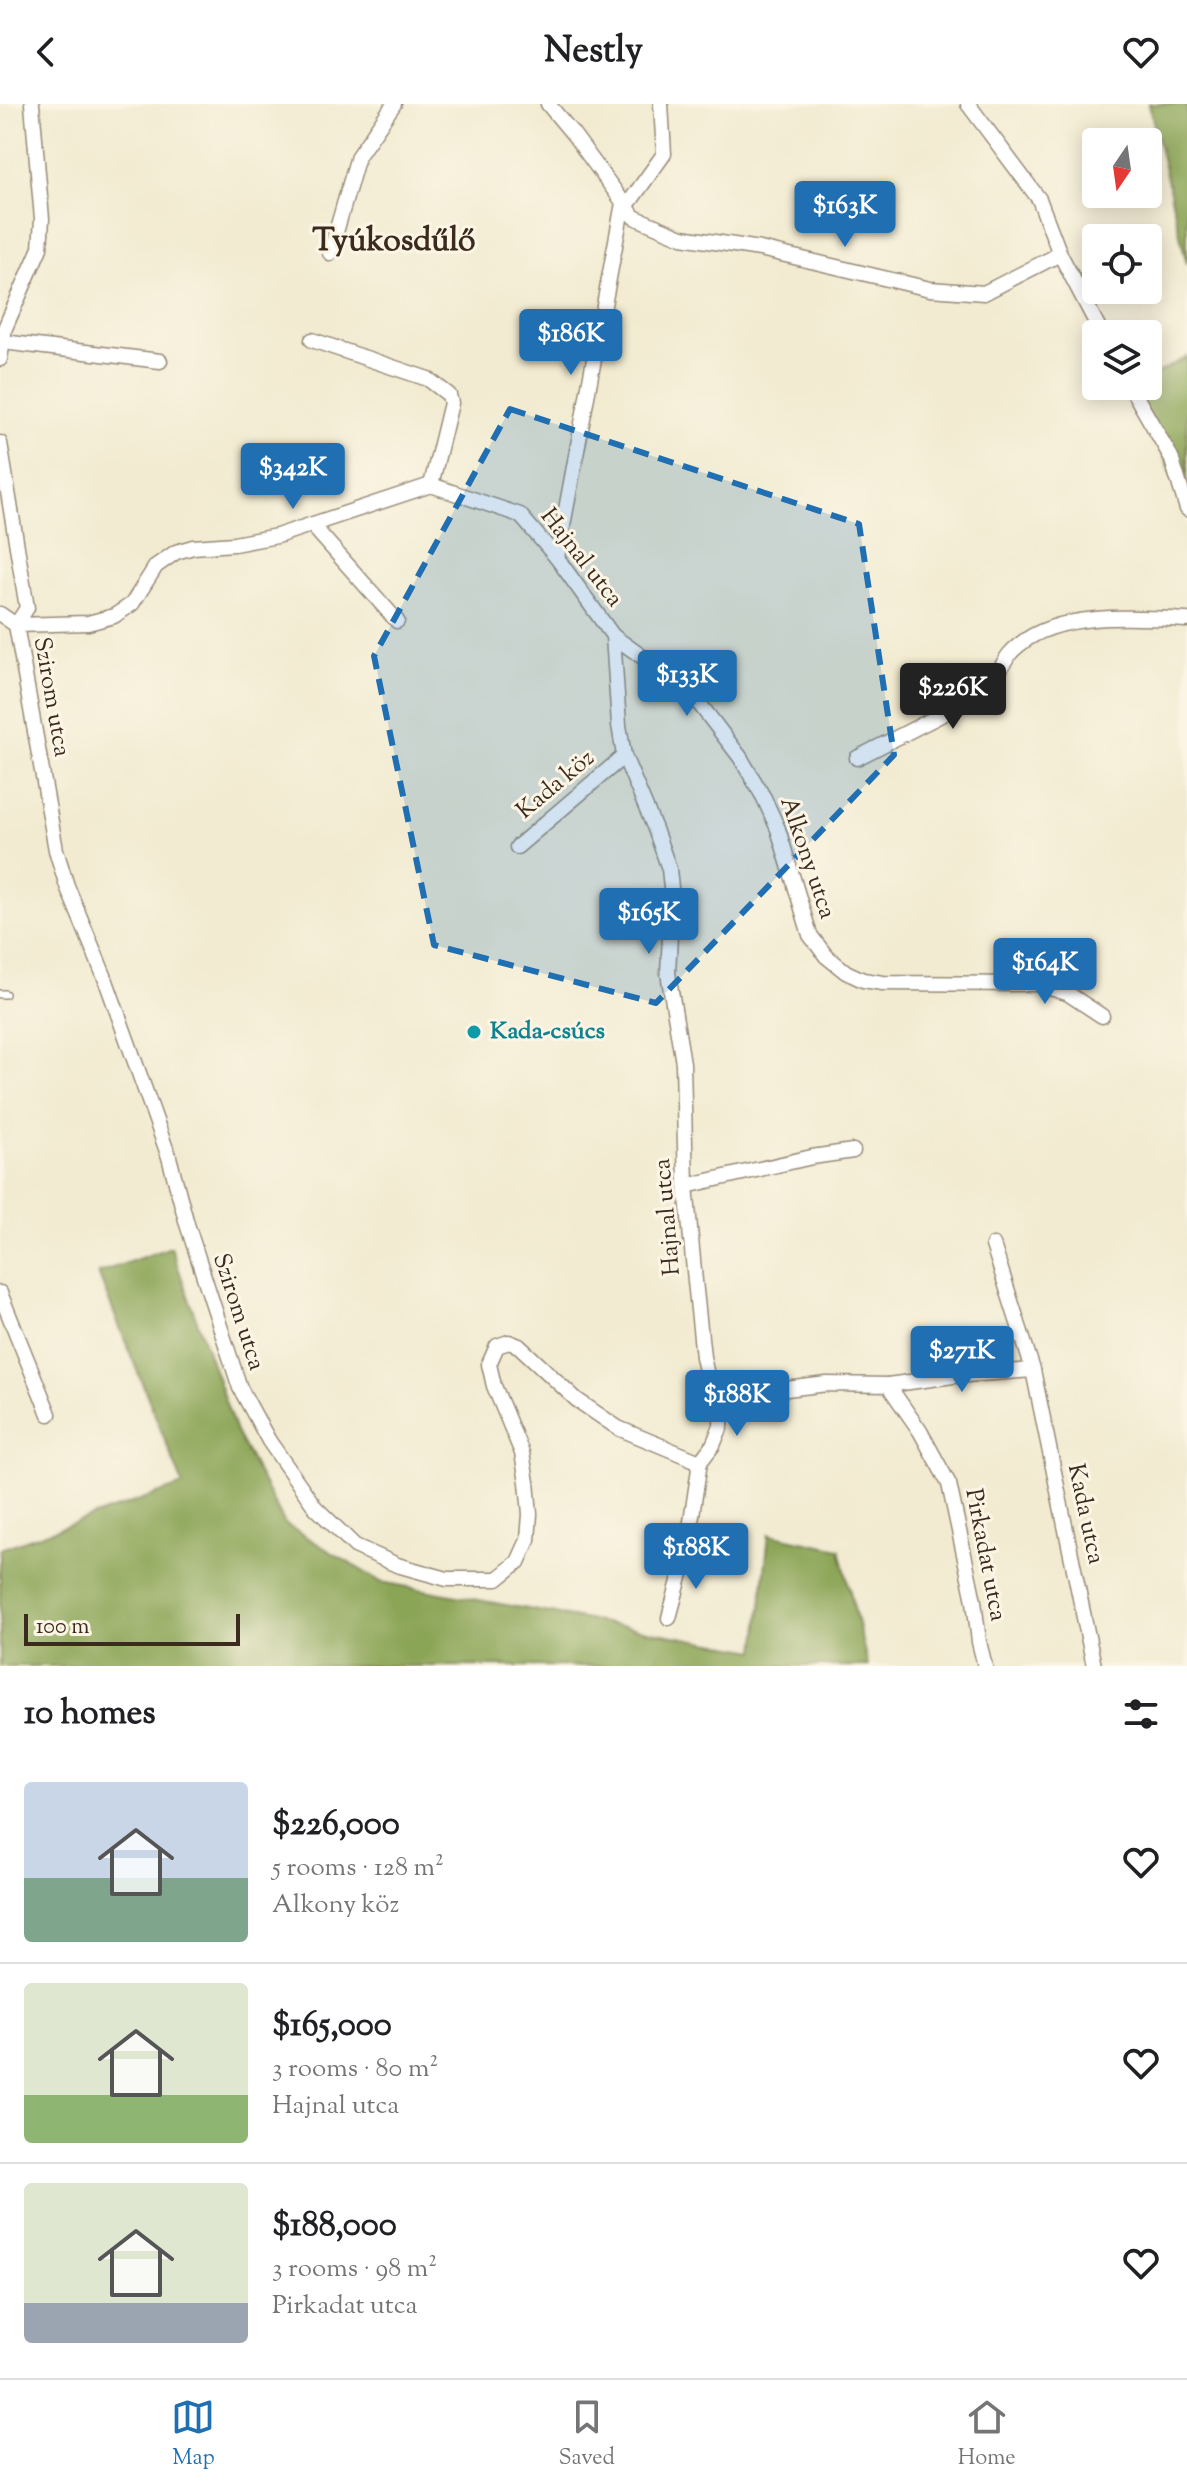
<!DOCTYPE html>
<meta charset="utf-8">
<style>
body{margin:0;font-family:"Sorts Mill Goudy",serif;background:#f6f6f6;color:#202124;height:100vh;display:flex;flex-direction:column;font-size:30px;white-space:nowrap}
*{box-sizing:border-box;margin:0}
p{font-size:26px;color:#757577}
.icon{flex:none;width:44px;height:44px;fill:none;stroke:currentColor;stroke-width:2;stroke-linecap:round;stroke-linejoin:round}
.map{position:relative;height:1562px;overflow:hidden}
.sheet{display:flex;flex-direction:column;background:#fff;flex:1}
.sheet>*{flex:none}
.needle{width:52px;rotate:193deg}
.tools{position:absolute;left:1082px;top:24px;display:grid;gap:16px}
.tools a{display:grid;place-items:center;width:80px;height:80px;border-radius:8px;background:#fff;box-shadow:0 4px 20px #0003;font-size:40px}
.scale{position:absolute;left:24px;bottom:20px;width:216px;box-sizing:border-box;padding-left:8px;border:4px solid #3b2a1e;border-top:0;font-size:22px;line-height:28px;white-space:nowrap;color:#3b2a1e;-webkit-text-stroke:6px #fcf5e5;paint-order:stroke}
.price{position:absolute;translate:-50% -68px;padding:0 18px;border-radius:8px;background:#1f6fb2;color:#fff;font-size:26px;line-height:52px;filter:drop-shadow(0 2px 4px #0008)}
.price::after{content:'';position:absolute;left:50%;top:48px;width:24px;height:18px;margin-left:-12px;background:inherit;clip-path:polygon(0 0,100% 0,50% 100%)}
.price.active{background:#222;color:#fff}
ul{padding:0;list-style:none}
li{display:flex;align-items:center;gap:24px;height:200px;padding:0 24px}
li+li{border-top:2px solid #e0e0e0}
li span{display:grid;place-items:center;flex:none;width:224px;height:160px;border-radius:8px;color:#555}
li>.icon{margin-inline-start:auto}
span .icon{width:96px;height:96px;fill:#fffc;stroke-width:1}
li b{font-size:34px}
h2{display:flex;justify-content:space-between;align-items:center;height:96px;padding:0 24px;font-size:34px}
header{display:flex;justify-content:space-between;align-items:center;height:104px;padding:0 24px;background:#fff;font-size:36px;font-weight:700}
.menu{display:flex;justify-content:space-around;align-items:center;height:112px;border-top:2px solid #e0e0e0;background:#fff;font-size:22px;color:#757577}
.menu a{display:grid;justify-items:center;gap:4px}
.menu .active{color:#1f6fb2}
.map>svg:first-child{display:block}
.forest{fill:#8ba557;stroke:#63683a;stroke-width:2}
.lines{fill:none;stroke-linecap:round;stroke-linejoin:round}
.lane-casing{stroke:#968a78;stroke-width:10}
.street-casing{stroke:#968a78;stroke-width:17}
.lane{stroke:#fff;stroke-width:7}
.street{stroke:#fff;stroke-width:14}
.marked{fill:#1f6fb2;fill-opacity:0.2;stroke:#1f6fb2;stroke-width:6;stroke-dasharray:16 10;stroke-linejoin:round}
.culture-dot{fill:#0f9aa8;stroke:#fcf5e5;stroke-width:3}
.labels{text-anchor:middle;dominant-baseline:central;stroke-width:6;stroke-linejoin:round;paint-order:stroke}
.street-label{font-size:24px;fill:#3b2a1e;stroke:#fcf5e5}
.culture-label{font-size:24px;font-weight:bold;fill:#0d838f;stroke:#fcf5e5;text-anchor:start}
.district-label{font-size:32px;font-weight:bold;fill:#3b2a1e;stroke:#fcf5e5}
</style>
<header><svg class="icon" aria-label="back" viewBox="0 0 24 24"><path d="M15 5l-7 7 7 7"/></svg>Nestly<svg class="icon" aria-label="heart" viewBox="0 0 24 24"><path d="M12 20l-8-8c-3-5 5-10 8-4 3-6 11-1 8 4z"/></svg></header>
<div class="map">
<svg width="1187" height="1562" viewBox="0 0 1187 1562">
<rect width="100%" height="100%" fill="#fcf5e5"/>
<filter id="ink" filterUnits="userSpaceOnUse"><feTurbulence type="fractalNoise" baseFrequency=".0125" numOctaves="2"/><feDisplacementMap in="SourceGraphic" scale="16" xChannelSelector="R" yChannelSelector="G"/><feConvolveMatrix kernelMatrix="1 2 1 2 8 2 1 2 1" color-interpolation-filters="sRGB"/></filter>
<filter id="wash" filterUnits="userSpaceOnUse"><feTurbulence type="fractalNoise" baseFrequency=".006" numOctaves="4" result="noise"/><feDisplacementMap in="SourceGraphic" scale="32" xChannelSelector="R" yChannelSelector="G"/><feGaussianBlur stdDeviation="1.8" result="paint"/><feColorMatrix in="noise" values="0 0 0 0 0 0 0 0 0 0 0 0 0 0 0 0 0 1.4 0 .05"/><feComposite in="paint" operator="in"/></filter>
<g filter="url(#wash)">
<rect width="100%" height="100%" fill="#f2ebd1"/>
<!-- forest -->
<g class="forest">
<path d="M 1149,0 L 1187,0 L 1187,160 Z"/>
<path d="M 1187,253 L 1187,405 L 1134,282 L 1148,282 L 1148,274 Z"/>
<path d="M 171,1143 L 236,1328 L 285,1420 L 381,1478 L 756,1547 L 769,1430 L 840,1445 L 868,1562 L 0,1562 L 0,1445 L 183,1381 L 98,1169 Z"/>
</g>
</g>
<g filter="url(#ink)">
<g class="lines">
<!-- lane casing -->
<g class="lane-casing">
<path id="lane" d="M 0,890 L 5,890"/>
</g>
<!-- street casing -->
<g class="street-casing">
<g id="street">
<path d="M 548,0 L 573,30 L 634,113 L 682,133 L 760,145 L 930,185 L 984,189 L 1060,150"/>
<path d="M 968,0 L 1039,95 L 1060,150 L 1102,230"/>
<path d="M 626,103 L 664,50 L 661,0"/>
<path d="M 330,149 L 358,52 L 394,0"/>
<path d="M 312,236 L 428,275 L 449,291 L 451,299 L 431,381"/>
<path d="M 3,238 L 160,257"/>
<path d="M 0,255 L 5,224 L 40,144 L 42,115 L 32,0"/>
<path d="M 1130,282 L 1171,353 L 1187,405"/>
<path d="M 0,339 L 27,504 L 16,521 L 56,746 L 67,782 L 105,874 L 169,1053 L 187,1120 L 240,1284 L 269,1337 L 315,1403 L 355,1442 L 397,1461 L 447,1475 L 497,1475 L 518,1458 L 528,1436 L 530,1410 L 527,1378 L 522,1349 L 494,1282 L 489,1260 L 497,1242 L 509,1238 L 519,1242 L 577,1296 L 618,1324 L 700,1358"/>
<path d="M 312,421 L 397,517"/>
<path d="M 557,454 L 623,99"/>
<path d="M 0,510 L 16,521"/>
<path d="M 16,521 L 88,519 L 114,512 L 132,500 L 156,462 L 176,448 L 193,443 L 234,440 L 277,432 L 431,381 L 520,411 L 557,454 L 613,532 L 619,621 L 624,652 L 655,725 L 669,765 L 672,793 L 668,869 L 683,959 L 686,1082 L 695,1177 L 703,1253 L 708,1276 L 722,1293"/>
<path d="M 613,532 L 689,586 L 740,653 L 764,694 L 778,725 L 810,831 L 826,852 L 846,868 L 863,876 L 883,879 L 1037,880 L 1067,889 L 1102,912"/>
<path d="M 857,654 L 976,593 C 984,586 992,579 997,570 C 1005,558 1006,551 1019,541 C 1059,507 1137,513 1187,516"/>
<path d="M 517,743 L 624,652"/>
<path d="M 686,1082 L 812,1053 L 853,1047"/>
<path d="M 993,1141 L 1033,1266 L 1094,1562"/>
<path d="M 0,1189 L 49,1310"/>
<path d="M 888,1281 L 953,1272 L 1033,1266"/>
<path d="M 722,1293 L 827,1280 L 888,1281 L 920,1327 L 949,1380 L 974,1497 L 979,1538 L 985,1562"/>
<path d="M 669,1514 L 686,1451 L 700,1358 L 713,1341 L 721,1322 L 722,1293"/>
</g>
</g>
<!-- lane -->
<use href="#lane" class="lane"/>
<!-- street -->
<use href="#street" class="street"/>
</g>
</g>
<!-- marked area -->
<path class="marked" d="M 510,305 L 859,420 L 894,651 L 656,899 L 434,841 L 374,552 Z"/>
<!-- markers -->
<circle class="culture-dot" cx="474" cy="928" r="8"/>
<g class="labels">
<!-- street labels -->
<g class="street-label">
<text transform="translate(581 454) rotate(52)">Hajnal utca</text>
<text transform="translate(51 593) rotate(80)">Szirom utca</text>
<text transform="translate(556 681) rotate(-40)">Kada köz</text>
<text transform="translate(807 754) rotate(71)">Alkony utca</text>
<text transform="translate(668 1113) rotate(-95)">Hajnal utca</text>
<text transform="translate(238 1208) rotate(72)">Szirom utca</text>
<text transform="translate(1085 1410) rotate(78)">Kada utca</text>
<text transform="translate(985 1451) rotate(79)">Pirkadat utca</text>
</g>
<!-- culture labels -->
<g class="culture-label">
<text x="490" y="928">Kada-csúcs</text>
</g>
<!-- district labels -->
<g class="district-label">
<text x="394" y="138">Tyúkosdűlő</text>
</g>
</g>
</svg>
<div class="tools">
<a><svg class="needle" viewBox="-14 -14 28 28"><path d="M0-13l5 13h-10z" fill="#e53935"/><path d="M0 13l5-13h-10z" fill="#757577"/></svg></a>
<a><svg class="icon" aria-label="locate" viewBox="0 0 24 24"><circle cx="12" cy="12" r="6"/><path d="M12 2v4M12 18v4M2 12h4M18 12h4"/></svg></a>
<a><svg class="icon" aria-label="layers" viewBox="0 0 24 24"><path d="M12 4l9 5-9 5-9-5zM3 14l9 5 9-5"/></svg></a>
</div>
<div class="scale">100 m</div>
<b class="price" style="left:845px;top:145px">$163K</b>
<b class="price" style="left:571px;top:273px">$186K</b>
<b class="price" style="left:293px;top:407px">$342K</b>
<b class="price" style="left:687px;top:614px">$133K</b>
<b class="price active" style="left:953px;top:627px">$226K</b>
<b class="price" style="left:649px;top:852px">$165K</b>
<b class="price" style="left:1045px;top:902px">$164K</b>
<b class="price" style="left:962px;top:1290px">$271K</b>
<b class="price" style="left:737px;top:1334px">$188K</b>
<b class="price" style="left:696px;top:1487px">$188K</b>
</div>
<section class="sheet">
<h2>10 homes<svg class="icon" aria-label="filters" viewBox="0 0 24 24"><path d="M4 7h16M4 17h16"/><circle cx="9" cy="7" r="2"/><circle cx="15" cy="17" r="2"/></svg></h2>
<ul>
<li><span style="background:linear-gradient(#c9d6e8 60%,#7fa58c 0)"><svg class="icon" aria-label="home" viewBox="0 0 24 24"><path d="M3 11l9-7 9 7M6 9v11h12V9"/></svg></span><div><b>$226,000</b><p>5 rooms · 128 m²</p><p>Alkony köz</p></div><svg class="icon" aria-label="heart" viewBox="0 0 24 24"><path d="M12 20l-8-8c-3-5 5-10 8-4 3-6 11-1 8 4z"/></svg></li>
<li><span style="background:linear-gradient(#dfe7d0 70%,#8fb573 0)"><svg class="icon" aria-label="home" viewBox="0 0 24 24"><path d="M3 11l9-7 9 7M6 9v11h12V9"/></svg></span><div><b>$165,000</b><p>3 rooms · 80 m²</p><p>Hajnal utca</p></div><svg class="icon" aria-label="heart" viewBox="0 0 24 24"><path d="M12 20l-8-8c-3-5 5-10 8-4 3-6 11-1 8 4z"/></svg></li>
<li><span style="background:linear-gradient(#dfe7d0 75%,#9aa5b1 0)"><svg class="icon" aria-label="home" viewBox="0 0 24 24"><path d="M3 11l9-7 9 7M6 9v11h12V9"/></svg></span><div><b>$188,000</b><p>3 rooms · 98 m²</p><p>Pirkadat utca</p></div><svg class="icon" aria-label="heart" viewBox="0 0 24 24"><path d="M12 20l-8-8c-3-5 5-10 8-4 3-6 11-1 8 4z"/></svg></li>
</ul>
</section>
<nav class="menu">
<a class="active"><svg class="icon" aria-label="map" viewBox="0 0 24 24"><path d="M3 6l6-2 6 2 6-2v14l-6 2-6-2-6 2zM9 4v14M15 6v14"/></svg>Map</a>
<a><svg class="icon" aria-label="saved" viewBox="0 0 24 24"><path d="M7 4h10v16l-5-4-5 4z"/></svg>Saved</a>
<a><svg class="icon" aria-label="home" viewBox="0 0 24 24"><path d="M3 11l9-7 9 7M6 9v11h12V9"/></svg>Home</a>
</nav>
